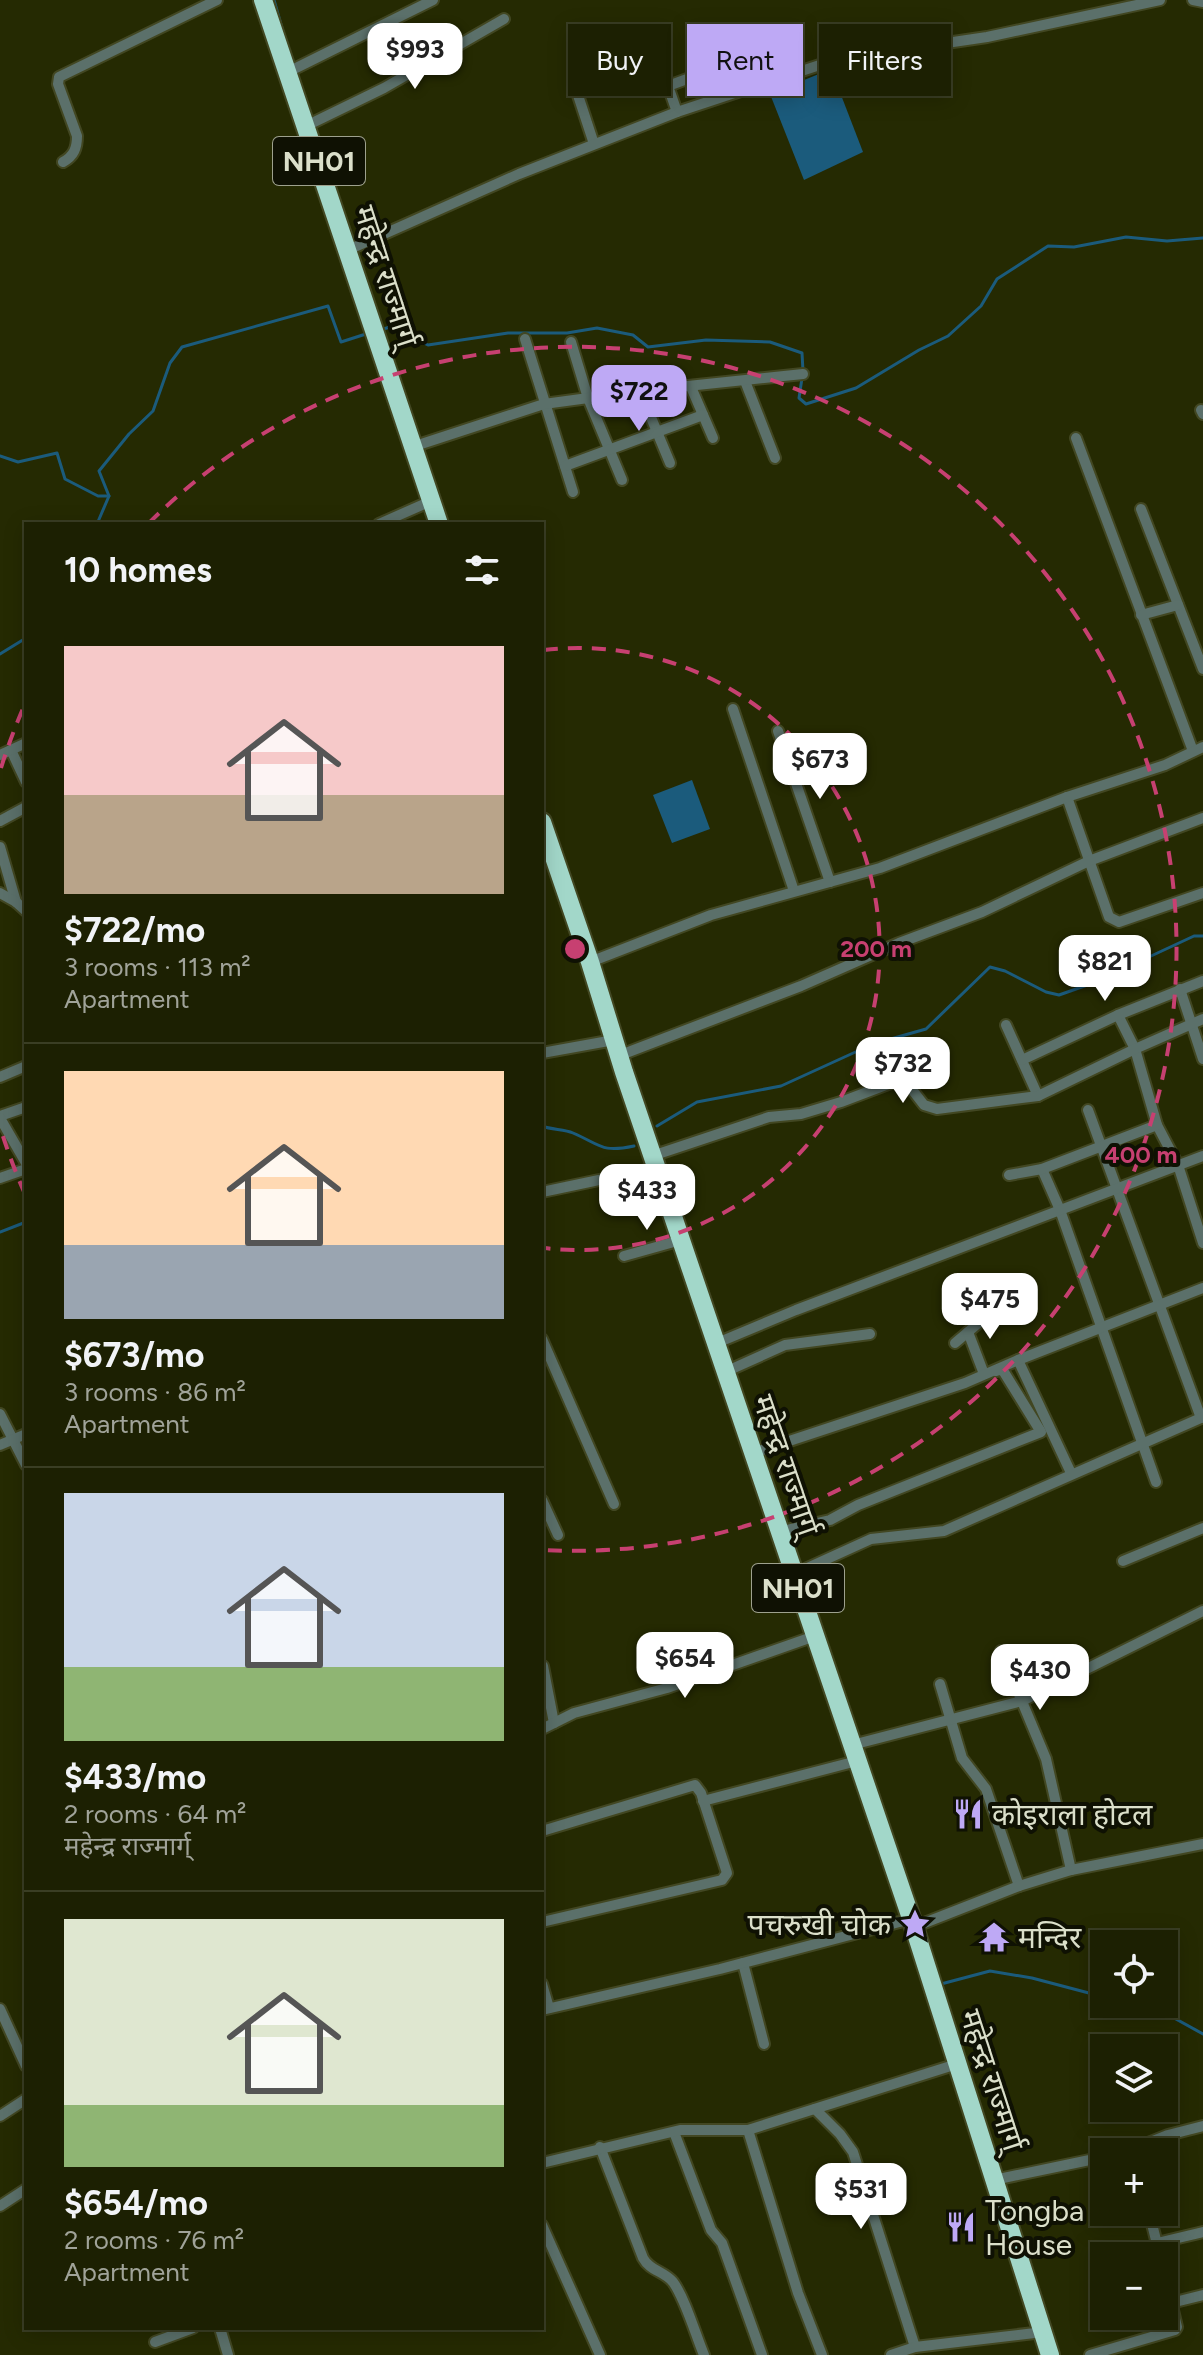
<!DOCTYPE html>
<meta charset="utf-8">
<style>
body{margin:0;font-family:Figtree,"Noto Sans Devanagari",sans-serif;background:#25280c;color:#f1f3f6;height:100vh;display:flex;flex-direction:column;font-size:30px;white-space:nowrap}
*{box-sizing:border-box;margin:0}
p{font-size:26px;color:#a0a399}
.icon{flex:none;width:44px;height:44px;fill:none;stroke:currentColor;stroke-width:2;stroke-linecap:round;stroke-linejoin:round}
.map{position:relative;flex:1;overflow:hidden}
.drawer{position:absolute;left:24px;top:522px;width:520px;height:1808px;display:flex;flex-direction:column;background:#1c2002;border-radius:0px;box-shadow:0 4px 20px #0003,0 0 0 2px #3a3e24}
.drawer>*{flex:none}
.top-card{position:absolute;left:568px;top:24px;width:514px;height:72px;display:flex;gap:16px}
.buttons{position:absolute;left:1090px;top:1930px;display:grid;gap:16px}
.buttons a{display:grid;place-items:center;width:88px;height:88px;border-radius:0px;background:#1c2002;box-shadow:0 4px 20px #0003,0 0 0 2px #3a3e24;font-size:40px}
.price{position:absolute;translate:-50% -68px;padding:0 18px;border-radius:16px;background:#fff;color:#222;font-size:26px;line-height:52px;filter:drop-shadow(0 2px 4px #0008)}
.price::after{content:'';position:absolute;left:50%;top:48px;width:24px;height:18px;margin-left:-12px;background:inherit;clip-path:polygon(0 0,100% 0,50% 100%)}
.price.on{background:#bea9f5;color:#111}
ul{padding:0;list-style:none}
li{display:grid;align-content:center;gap:16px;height:424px;padding:0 40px}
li+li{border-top:2px solid #3a3e24}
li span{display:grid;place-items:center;height:248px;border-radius:0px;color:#555}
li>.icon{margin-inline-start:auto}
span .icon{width:144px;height:144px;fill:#fffc;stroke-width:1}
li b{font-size:34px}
h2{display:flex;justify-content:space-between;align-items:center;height:96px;padding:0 40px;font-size:34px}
.chip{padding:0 28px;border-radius:0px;background:#1c2002;box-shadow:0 4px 20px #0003,0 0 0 2px #3a3e24;font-size:28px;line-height:72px}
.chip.on{background:#bea9f5;color:#111}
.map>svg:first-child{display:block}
.water{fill:#1b5b7c}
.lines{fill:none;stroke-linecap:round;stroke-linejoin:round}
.stream{stroke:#1b5b7c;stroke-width:3}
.street-casing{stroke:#424722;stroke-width:14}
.highway-casing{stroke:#424722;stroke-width:22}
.street{stroke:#5b706a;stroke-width:10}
.highway{stroke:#a2d7c9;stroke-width:18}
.ring{fill:none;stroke:#c74071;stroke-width:4;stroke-dasharray:14 10}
.labels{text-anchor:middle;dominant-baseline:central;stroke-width:8;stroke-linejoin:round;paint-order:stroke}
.shield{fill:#0f1103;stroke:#9ea18e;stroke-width:2}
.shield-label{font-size:28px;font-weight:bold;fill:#dbdfca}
.street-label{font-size:30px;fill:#dbdfca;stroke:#0f1103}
.poi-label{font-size:30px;fill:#dbdfca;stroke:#0f1103;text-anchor:start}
.centre{fill:#c74071;stroke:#0f1103;stroke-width:4}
.ring-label{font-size:24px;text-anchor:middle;font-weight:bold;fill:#c74071;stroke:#0f1103;stroke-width:8;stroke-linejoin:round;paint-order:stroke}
</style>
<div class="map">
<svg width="1203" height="2355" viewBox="0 0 1203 2355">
<rect width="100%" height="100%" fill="#252a02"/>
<!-- water -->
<g class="water">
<path d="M 831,69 L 863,152 L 804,180 L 770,94 Z"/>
<path d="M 692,780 L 710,829 L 672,843 L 653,795 Z"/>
</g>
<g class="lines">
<!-- stream -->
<g class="stream">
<path d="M 274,0 L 284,35"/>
<path d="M 380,330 L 390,327 L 428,345 L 508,333 L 567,333 L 597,328 L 633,335 L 648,347 L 706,340 L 770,342 L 802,353 L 803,371"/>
<path d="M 802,378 L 799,398 L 806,404 L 856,388 L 919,350 L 948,336 L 981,306 L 997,279 L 1048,246 L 1074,247 L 1126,237 L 1167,241 L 1203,238"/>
<path d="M 0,456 L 18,462 L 57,453 L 65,479 L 98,496 L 109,496"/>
<path d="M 97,524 L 109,496 L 99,471 L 129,434 L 153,411 L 170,363 L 182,347 L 328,306 L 341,342 L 369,333"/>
<path d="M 0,654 L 26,638"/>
<path d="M 542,1126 C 552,1130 564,1129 573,1133 C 601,1145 601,1153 634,1146"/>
<path d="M 657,1126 L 697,1102 L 781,1086 L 873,1044 L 926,1029 L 990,967 L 1005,971 L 1046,992 L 1059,995 L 1093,983 L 1194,936 L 1203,936"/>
<path d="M 0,1232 L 26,1222"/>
<path d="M 941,1984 L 990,1971 L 1032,1978 L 1104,1997"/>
<path d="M 1121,2004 L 1135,2010 L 1156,2008 L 1203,2034"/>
</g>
<!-- street casing -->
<g class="street-casing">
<g id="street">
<path d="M 1193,0 L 1203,2"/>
<path d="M 288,72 L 433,0"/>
<path d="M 573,80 L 594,144"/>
<path d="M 677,112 L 668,86 L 706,72"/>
<path d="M 306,126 L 384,88 L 504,19"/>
<path d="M 63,162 C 74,156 77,148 77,136 L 58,84 L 59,77 L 217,0"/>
<path d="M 348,250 L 519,174 L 677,112 L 838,59 L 987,37 L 1160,0"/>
<path d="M 525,339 L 573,492"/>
<path d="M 571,342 L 588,398 L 622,480"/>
<path d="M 745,381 L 775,458"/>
<path d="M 691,387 L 713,438"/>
<path d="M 640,391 L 670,463"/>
<path d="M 1201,410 L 1203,414"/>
<path d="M 1076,438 L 1193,751"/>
<path d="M 412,447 L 544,404 L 640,391 L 803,374"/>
<path d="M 565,466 L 703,415"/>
<path d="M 1141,509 L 1203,669"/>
<path d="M 379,524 L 431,501"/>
<path d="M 1141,615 L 1178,605"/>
<path d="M 733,709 L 794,891"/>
<path d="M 778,731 L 830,882"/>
<path d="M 11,750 L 26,782"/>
<path d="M 0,755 L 26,743"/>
<path d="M 1067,797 L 1109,917 L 1119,922 L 1203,893"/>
<path d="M 0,821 L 26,807"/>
<path d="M 0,847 L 16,902"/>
<path d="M 0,893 L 16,902 L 26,911"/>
<path d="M 590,962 L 711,915 L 880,868 L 1067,797 L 1165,765 L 1203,747"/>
<path d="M 1180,989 L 1203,1059"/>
<path d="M 1118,1015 L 1135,1049 L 1157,1125 L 1178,1165 L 1203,1243"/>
<path d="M 1006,1025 L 1038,1096"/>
<path d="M 542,1053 L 614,1040"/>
<path d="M 618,1056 L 801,986 L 899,943 L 982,912 L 1089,861 L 1203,818"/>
<path d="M 1022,1060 L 1118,1015 L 1203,981"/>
<path d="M 0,1077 L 26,1066"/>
<path d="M 1088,1110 L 1201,1418"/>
<path d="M 0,1116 L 26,1107"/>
<path d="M 0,1118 L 26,1163"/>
<path d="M 652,1156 L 769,1117 L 801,1114 L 841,1102 L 891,1083 L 901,1082 L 910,1087 L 924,1105 L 937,1109 L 1038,1096 L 1135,1049 L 1203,1019"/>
<path d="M 1042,1169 L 1060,1210 L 1156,1482"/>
<path d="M 1009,1175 L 1042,1169 L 1157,1125"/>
<path d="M 0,1178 L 26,1169"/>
<path d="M 542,1192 L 656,1168"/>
<path d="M 624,1256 L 681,1240"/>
<path d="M 542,1339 L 614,1504"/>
<path d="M 717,1343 L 796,1310 L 1203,1156"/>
<path d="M 955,1343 L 968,1332"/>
<path d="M 1018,1360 L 1071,1473"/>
<path d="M 725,1372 L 785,1345 L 870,1334"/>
<path d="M 984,1374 L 968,1332 L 995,1309"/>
<path d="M 0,1414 L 26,1465"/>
<path d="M 0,1445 L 26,1434"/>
<path d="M 753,1453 L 965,1383 L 1018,1360 L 1203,1288"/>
<path d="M 542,1500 L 558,1535"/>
<path d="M 778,1532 L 830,1520 L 858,1505 L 1041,1432 L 1002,1369 L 996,1371"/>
<path d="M 1123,1561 L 1203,1528"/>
<path d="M 794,1574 L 871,1539 L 944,1531 L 1203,1417"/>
<path d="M 1001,1651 L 1046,1759 L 1071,1870"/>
<path d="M 543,1666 L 554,1723"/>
<path d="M 940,1684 L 962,1758 L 986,1789 L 1019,1886"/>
<path d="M 542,1729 L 574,1713 L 667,1688 L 815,1636"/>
<path d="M 852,1745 L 1022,1701 L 1203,1611"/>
<path d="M 703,1801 L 857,1761"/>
<path d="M 542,1831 L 695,1785 L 701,1793 L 727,1873 L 722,1880 L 542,1922"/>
<path d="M 914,1927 L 1019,1886 L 1071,1870 L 1203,1844"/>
<path d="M 743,1963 L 764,2044"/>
<path d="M 542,1984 L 549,2008"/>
<path d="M 0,2009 L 26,2066"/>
<path d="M 542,2010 L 720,1969 L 911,1919"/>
<path d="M 815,2109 L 840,2134 L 853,2152 L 915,2347"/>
<path d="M 0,2116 L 26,2099"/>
<path d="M 748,2130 L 798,2293 L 822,2355"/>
<path d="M 674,2132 L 711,2230 L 722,2243 L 762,2355"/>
<path d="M 600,2147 L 643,2258 C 650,2271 664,2271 673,2282 C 685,2298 696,2336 704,2355"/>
<path d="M 1126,2152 L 1168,2135 L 1203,2126"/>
<path d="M 542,2163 L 680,2130 L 748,2130 L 957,2064"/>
<path d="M 994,2180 L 1104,2157"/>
<path d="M 0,2206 L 26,2189"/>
<path d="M 1149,2212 L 1160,2256"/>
<path d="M 542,2225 L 600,2355"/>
<path d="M 1157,2243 L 1203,2232"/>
<path d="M 1171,2303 L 1203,2295"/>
<path d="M 220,2328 L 228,2355"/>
<path d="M 155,2342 L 193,2328"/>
<path d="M 891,2355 L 915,2347 L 1043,2332"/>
<path d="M 1090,2355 L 1175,2330 L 1177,2327 L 1164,2273"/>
</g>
</g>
<!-- highway casing -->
<g class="highway-casing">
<g id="highway">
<path d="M 263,0 L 439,524"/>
<path d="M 542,822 L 590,962 L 624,1072 L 914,1927 L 1050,2355"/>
</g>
</g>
<!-- street -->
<use href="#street" class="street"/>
<!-- highway -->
<use href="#highway" class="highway"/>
</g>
<!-- distance rings -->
<g class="ring">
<path d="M544 650A301 301 0 1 1 544 1248"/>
<path d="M25 1194A602 602 0 0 1 1 1130M1 768A602 602 0 0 1 25 704M149 523A602 602 0 1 1 543 1550"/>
</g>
<!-- icons -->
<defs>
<g id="restaurant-bare" transform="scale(2.4)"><path d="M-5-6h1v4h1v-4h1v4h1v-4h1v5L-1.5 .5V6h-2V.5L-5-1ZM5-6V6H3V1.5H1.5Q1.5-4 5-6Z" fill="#bea9f5" stroke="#0f1103" stroke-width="2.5" paint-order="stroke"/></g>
<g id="sight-bare" transform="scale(2.4)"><path d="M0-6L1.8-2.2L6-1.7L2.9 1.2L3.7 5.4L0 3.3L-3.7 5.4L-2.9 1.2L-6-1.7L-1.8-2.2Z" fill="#bea9f5" stroke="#0f1103" stroke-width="2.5" paint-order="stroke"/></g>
<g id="temple-bare" transform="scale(2.4)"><path d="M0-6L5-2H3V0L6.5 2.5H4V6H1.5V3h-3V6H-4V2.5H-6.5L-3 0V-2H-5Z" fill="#bea9f5" stroke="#0f1103" stroke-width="2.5" paint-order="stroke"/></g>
</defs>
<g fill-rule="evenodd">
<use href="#restaurant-bare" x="968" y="1814"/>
<use href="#sight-bare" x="915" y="1924"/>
<use href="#temple-bare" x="994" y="1937"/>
<use href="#restaurant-bare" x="961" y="2227"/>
</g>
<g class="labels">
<!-- shield labels -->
<g class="shield">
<rect x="273" y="137" width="92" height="48" rx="6"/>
<rect x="752" y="1564" width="92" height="48" rx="6"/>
</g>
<g class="shield-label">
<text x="319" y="161">NH01</text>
<text x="798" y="1588">NH01</text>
</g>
<!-- street labels -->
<g class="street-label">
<text transform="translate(386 276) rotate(72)">महेन्द्र राज्मार्ग्</text>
<text transform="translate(786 1465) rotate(71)">महेन्द्र राज्मार्ग्</text>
<text transform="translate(992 2080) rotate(72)">महेन्द्र राज्मार्ग्</text>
</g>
<!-- poi labels -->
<g class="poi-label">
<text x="992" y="1814">कोइराला होटल</text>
<text x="891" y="1924" text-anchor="end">पचरुखी चोक</text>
<text x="1018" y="1937">मन्दिर</text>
<text x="985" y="2210">Tongba<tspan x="985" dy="34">House</tspan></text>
</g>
</g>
<circle cx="575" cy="949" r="12" class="centre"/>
<g class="ring-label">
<text x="876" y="957">200 m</text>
<text x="1141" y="1163">400 m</text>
</g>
</svg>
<div class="buttons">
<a><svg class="icon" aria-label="locate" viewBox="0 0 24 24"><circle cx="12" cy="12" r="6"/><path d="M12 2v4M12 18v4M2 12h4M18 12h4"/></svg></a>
<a><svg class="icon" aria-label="layers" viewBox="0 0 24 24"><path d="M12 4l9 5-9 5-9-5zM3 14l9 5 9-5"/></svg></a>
<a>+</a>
<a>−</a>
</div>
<b class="price" style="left:415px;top:91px">$993</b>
<b class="price on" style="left:639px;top:433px">$722</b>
<b class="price" style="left:820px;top:801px">$673</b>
<b class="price" style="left:1105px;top:1003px">$821</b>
<b class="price" style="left:903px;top:1105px">$732</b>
<b class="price" style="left:647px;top:1232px">$433</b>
<b class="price" style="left:990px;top:1341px">$475</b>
<b class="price" style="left:685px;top:1700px">$654</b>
<b class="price" style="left:1040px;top:1712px">$430</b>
<b class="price" style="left:861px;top:2231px">$531</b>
<div class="top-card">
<a class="chip">Buy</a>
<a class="chip on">Rent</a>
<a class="chip">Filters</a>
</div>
<section class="drawer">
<h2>10 homes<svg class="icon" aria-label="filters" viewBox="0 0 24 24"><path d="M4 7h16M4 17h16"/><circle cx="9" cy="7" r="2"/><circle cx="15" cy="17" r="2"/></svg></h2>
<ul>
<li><span style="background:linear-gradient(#f6c9c9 60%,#b9a48a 0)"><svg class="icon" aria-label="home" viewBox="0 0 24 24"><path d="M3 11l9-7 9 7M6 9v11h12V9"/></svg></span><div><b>$722/mo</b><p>3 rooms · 113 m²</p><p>Apartment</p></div></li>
<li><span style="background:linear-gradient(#ffd9b3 70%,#9aa5b1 0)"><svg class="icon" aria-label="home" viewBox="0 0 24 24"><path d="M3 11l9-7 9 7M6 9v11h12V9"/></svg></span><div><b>$673/mo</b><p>3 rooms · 86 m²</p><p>Apartment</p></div></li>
<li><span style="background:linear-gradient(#c9d6e8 70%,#8fb573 0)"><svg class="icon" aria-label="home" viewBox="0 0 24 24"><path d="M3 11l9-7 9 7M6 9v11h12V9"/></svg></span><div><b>$433/mo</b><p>2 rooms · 64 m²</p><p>महेन्द्र राज्मार्ग्</p></div></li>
<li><span style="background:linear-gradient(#dfe7d0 75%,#8fb573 0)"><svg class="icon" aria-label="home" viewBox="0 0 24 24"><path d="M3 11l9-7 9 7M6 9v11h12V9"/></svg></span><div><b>$654/mo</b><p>2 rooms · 76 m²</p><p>Apartment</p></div></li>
</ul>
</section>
</div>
